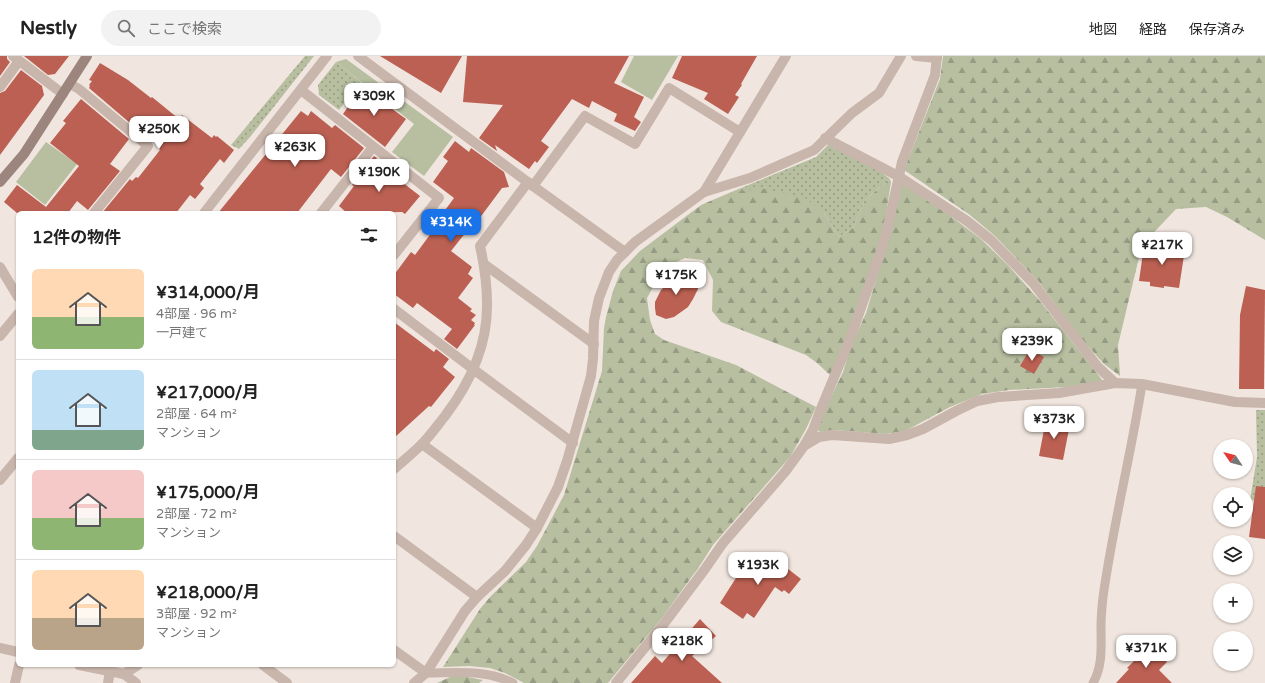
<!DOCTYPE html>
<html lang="ja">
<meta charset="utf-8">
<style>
body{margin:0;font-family:"Varela Round","Noto Sans JP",sans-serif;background:#f2f2f2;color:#222;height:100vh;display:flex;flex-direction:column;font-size:15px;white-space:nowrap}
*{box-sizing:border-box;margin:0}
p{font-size:13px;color:#767676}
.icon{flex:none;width:22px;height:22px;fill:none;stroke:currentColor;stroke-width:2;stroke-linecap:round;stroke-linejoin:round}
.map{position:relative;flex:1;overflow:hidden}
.sheet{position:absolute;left:16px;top:155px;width:380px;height:456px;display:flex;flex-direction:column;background:#fff;border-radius:6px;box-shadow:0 1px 3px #0004}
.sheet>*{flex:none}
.needle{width:26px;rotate:305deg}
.tools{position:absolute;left:1213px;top:383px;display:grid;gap:8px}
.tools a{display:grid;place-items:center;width:40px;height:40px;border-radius:50%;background:#fff;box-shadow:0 1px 3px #0004;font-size:20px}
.price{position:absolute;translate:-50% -34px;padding:0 9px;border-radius:8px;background:#fff;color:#222;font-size:13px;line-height:26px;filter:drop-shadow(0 1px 2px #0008)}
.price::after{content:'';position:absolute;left:50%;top:24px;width:12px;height:9px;margin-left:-6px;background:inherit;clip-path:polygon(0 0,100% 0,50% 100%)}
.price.on{background:#1a73e8;color:#fff}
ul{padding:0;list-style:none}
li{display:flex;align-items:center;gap:12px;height:100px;padding:0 16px}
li+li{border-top:1px solid #e0e0e0}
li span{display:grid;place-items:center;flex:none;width:112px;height:80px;border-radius:6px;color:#555}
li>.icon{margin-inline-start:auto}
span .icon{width:48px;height:48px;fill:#fffc;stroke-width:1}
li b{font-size:17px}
h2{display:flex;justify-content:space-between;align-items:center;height:48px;padding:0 16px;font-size:17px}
header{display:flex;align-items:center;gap:24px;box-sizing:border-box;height:56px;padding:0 20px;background:#fff;border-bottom:1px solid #e0e0e0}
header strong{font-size:19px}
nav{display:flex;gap:22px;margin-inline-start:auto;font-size:14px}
.search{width:280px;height:36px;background:#f2f2f2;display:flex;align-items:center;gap:10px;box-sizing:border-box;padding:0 14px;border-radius:22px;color:#767676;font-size:15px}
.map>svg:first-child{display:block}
.grass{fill:url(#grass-dots)}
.forest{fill:url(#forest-firs)}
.park{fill:#b7bfa0}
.building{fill:#bb6052}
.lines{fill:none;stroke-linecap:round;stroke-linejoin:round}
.lane{stroke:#c8b5ab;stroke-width:9}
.street{stroke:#c8b5ab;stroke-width:10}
.secondary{stroke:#9b857d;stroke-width:10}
</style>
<header>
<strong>Nestly</strong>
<div class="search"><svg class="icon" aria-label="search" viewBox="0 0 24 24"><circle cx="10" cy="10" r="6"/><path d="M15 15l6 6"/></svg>ここで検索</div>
<nav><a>地図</a><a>経路</a><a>保存済み</a></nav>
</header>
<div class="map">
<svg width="1265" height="627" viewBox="0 0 1265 627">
<defs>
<pattern id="grass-dots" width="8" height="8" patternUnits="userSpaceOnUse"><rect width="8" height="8" fill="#b7bfa0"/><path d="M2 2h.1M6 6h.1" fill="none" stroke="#969b83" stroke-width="1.8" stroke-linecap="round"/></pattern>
<pattern id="forest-firs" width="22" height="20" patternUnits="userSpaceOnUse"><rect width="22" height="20" fill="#b7bfa0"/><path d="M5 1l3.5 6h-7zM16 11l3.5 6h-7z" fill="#969b83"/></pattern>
</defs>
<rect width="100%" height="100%" fill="#f1e6df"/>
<!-- grass -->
<g class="grass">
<path d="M 305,0 L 314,0 L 250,81 L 239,93 L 231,89 Z"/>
<path d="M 336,6 L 361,26 L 339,54 L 319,39 L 318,29 Z"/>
<path d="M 828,89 L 881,116 L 890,123 L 865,144 L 853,172 L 839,181 L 824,157 L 729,137 L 816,101 Z"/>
<path d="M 1256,354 L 1265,354 L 1265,446 L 1250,444 L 1257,401 Z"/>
</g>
<!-- forest -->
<g class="forest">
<path d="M 943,0 L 1265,0 L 1265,184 L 1227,161 L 1206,151 L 1176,153 L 1142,189 L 1118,289 L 1120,320 L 1104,308 L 1078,279 L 1039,226 L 995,180 L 970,159 L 904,114 L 940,23 Z"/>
<path d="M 890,123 L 891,126 L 886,158 L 882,179 L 852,269 L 831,320 L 817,307 L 806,299 L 721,266 L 712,255 L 713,224 L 703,204 L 685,202 L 664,212 L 647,242 L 650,264 L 655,278 L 664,284 L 736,309 L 816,351 L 806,373 L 790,401 L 713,489 L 701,508 L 662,562 L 608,627 L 524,627 L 505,617 L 490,612 L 469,610 L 443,611 L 480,553 L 491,540 L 526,506 L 537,490 L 564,439 L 602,315 L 604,272 L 606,261 L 613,235 L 621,215 L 640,195 L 701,149 L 729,137 L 760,132 L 804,141 L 824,157 L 839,181 L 853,172 L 865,144 Z"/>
<path d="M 900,126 L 949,159 L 981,183 L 1007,208 L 1040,245 L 1103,325 L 1066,331 L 1009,334 L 982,338 L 950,351 L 905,375 L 886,378 L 834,374 L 820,376 L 818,374 L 822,360 L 843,316 L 850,293 L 866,257 L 887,188 Z"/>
<path d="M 462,620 L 483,624 L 479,627 L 437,627 L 450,621 Z"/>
</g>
<!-- park -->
<g class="park">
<path d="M 634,0 L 678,0 L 652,44 L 621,26 Z"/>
<path d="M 346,3 L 453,81 L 424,120 L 392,96 L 414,68 L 336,6 Z"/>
<path d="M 46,86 L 77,108 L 45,149 L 16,126 Z"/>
</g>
<!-- building -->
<g class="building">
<path d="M 0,0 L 7,0 L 7,3 L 10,6 L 0,20 Z"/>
<path d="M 24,0 L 69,0 L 55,18 L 48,19 Z"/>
<path d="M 380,0 L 462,0 L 441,37 Z"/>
<path d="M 467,0 L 629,0 L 614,27 L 644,41 L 634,61 L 641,66 L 635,75 L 614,65 L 617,58 L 592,45 L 589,52 L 572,43 L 541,85 L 549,91 L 537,107 L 535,105 L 529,113 L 495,89 L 497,95 L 479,82 L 503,49 L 463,46 Z"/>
<path d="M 682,0 L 757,0 L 741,28 L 742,29 L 735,39 L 739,41 L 728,58 L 704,43 L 708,37 L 672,22 Z"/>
<path d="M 100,7 L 128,24 L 151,42 L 152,41 L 179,63 L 182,59 L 212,82 L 214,79 L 216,81 L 217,80 L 234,94 L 224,107 L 220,103 L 200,128 L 204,132 L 195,143 L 190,139 L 176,157 L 102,157 L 130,123 L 132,125 L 136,121 L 138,122 L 160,94 L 158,92 L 163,87 L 140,68 L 137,73 L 89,32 L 90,30 L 89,29 L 92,25 L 89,24 Z"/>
<path d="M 21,14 L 42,30 L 44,39 L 0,99 L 0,37 L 5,35 Z"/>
<path d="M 362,31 L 406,63 L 385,91 L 343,58 Z"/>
<path d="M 81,43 L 129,83 L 110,108 L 120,115 L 88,154 L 77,145 L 68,157 L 17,157 L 4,146 L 17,129 L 46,151 L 79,110 L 50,87 L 66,67 L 63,65 Z"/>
<path d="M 301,55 L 308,60 L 311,55 L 332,72 L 335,69 L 364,92 L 341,121 L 331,113 L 297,157 L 218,157 Z"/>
<path d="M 455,85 L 469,96 L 471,92 L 504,116 L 509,131 L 502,132 L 476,167 L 474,166 L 451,195 L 472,211 L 468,218 L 473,222 L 458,242 L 472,253 L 470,255 L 476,259 L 471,264 L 475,267 L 474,269 L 475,269 L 457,293 L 444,283 L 452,273 L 417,247 L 413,252 L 394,238 L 394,219 L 411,196 L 415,199 L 446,157 L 443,157 L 454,142 L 433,126 L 448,105 L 443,101 Z"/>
<path d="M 374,100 L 377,102 L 375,105 L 420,140 L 405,158 L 402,156 L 347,157 L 339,150 L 354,130 L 352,129 Z"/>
<path d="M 1156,188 L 1185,193 L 1179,232 L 1164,230 L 1164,232 L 1150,230 L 1150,226 L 1139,225 L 1144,190 L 1155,192 Z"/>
<path d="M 689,218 L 695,221 L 698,227 L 698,233 L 693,243 L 688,251 L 674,261 L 666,263 L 656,259 L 655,252 L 655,246 L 661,234 L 673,223 L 682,219 Z"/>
<path d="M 1246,230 L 1265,234 L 1264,333 L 1239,333 L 1240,259 Z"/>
<path d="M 394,266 L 434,296 L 436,293 L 449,303 L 443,311 L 455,321 L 431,351 L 429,350 L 394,382 Z"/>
<path d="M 1030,293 L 1044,301 L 1034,318 L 1020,310 Z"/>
<path d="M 1046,363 L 1070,368 L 1063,404 L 1039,400 Z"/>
<path d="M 1256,430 L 1265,431 L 1265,483 L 1249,481 Z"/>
<path d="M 754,499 L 768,509 L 774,502 L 801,523 L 789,538 L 784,534 L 782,536 L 775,531 L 754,562 L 747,557 L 743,563 L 720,547 L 743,511 L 745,512 Z"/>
<path d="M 700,563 L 716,580 L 692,600 L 722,627 L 631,627 L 655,600 L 662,607 Z"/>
<path d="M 1152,591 L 1167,606 L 1159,614 L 1172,627 L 1116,627 L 1129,613 L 1127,612 L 1146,593 L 1148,595 Z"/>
</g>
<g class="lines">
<!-- lane -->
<g class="lane">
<path d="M 426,617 C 455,617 485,613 513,627"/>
<path d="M 1093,627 C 1103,610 1101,590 1101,571 C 1101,561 1102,550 1103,541 C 1113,469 1131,399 1142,328"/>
</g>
<!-- street -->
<g class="street">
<path d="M 13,0 L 63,38"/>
<path d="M 358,0 L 533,130 L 625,196"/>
<path d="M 916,0 L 937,2"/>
<path d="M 70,28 L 79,33 L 148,90 L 94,157"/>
<path d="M 0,31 L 19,5"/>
<path d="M 301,34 L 439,142 L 394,199"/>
<path d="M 825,82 L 898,120 L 967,165 L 991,184 L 1033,227 L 1098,311 L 1115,327"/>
<path d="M 533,130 L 585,60 L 635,88 L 669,32 L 740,76"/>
<path d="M 704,136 L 750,122 L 814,94 L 852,57 L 879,37 L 901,0"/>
<path d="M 204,157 L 327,0"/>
<path d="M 321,157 L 373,91"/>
<path d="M 484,208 L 594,288"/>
<path d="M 0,211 L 18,241"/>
<path d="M 394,253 L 473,313 L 573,387"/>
<path d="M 0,280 L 18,258"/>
<path d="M 422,388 L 537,472"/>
<path d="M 804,390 L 813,374 L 820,355 L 850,283 L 880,198 L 888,170 L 902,106 L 935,19 L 937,0"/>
<path d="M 394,413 C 403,405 413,397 422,388 C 430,380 437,370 445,360 C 470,327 488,290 487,247 C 487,228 484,208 480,190 L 528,126"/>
<path d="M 0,424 L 18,402"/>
<path d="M 394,480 L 477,541"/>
<path d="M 0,592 L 18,596"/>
<path d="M 394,594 L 426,617"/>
<path d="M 79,609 L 124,618 L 136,627"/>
<path d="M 263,609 L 287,627"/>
<path d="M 124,618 L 138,609"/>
<path d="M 15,627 L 19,609"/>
<path d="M 108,627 L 110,615"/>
<path d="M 414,627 L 426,617 L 465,555 L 477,541 L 505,515 L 526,489 L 537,472 L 558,431 L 567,405 L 591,320 L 593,303 L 594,265 L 599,242 L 609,216 L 617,204 L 635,186 L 704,136 L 786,0"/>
<path d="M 616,627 L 663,569 L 705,513 L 723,487 L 785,416 L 804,390 L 819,381 L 832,379 L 889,383 L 907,379 L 923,373 L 956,355 L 977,345 L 998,341 L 1059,337 L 1115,327 L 1142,328 L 1235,346 L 1265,347"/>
</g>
<!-- secondary -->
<path class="secondary" d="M 0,126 L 24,98 L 87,0"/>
</g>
</svg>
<div class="tools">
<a><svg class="needle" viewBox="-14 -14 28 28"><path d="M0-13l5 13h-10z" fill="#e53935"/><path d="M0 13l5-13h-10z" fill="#767676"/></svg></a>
<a><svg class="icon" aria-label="locate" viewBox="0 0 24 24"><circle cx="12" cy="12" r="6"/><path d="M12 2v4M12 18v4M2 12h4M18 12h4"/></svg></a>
<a><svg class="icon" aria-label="layers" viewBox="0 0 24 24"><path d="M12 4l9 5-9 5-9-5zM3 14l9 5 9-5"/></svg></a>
<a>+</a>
<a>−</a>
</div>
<b class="price" style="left:374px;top:61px">¥309K</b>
<b class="price" style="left:159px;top:94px">¥250K</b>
<b class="price" style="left:295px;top:112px">¥263K</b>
<b class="price" style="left:379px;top:137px">¥190K</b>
<b class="price on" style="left:451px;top:187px">¥314K</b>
<b class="price" style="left:1162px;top:210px">¥217K</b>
<b class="price" style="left:676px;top:240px">¥175K</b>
<b class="price" style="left:1032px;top:306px">¥239K</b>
<b class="price" style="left:1054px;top:384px">¥373K</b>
<b class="price" style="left:758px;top:530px">¥193K</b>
<b class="price" style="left:682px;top:606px">¥218K</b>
<b class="price" style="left:1146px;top:613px">¥371K</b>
<section class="sheet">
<h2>12件の物件<svg class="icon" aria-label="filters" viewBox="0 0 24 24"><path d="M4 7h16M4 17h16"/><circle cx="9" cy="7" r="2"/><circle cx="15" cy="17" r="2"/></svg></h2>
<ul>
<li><span style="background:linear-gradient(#ffd9b3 60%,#8fb573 0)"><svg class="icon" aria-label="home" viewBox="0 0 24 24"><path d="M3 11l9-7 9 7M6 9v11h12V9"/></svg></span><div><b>¥314,000/月</b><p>4部屋 · 96 m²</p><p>一戸建て</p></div></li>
<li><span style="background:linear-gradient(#bfe0f5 75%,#7fa58c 0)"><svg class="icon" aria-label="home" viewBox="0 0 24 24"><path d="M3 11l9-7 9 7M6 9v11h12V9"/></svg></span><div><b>¥217,000/月</b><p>2部屋 · 64 m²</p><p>マンション</p></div></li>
<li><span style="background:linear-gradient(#f6c9c9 60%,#8fb573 0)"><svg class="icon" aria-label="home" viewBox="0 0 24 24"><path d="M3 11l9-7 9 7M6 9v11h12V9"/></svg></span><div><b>¥175,000/月</b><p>2部屋 · 72 m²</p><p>マンション</p></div></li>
<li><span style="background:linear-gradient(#ffd9b3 60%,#b9a48a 0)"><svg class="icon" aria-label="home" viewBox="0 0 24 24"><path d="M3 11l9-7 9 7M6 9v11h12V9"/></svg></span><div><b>¥218,000/月</b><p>3部屋 · 92 m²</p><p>マンション</p></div></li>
</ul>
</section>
</div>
